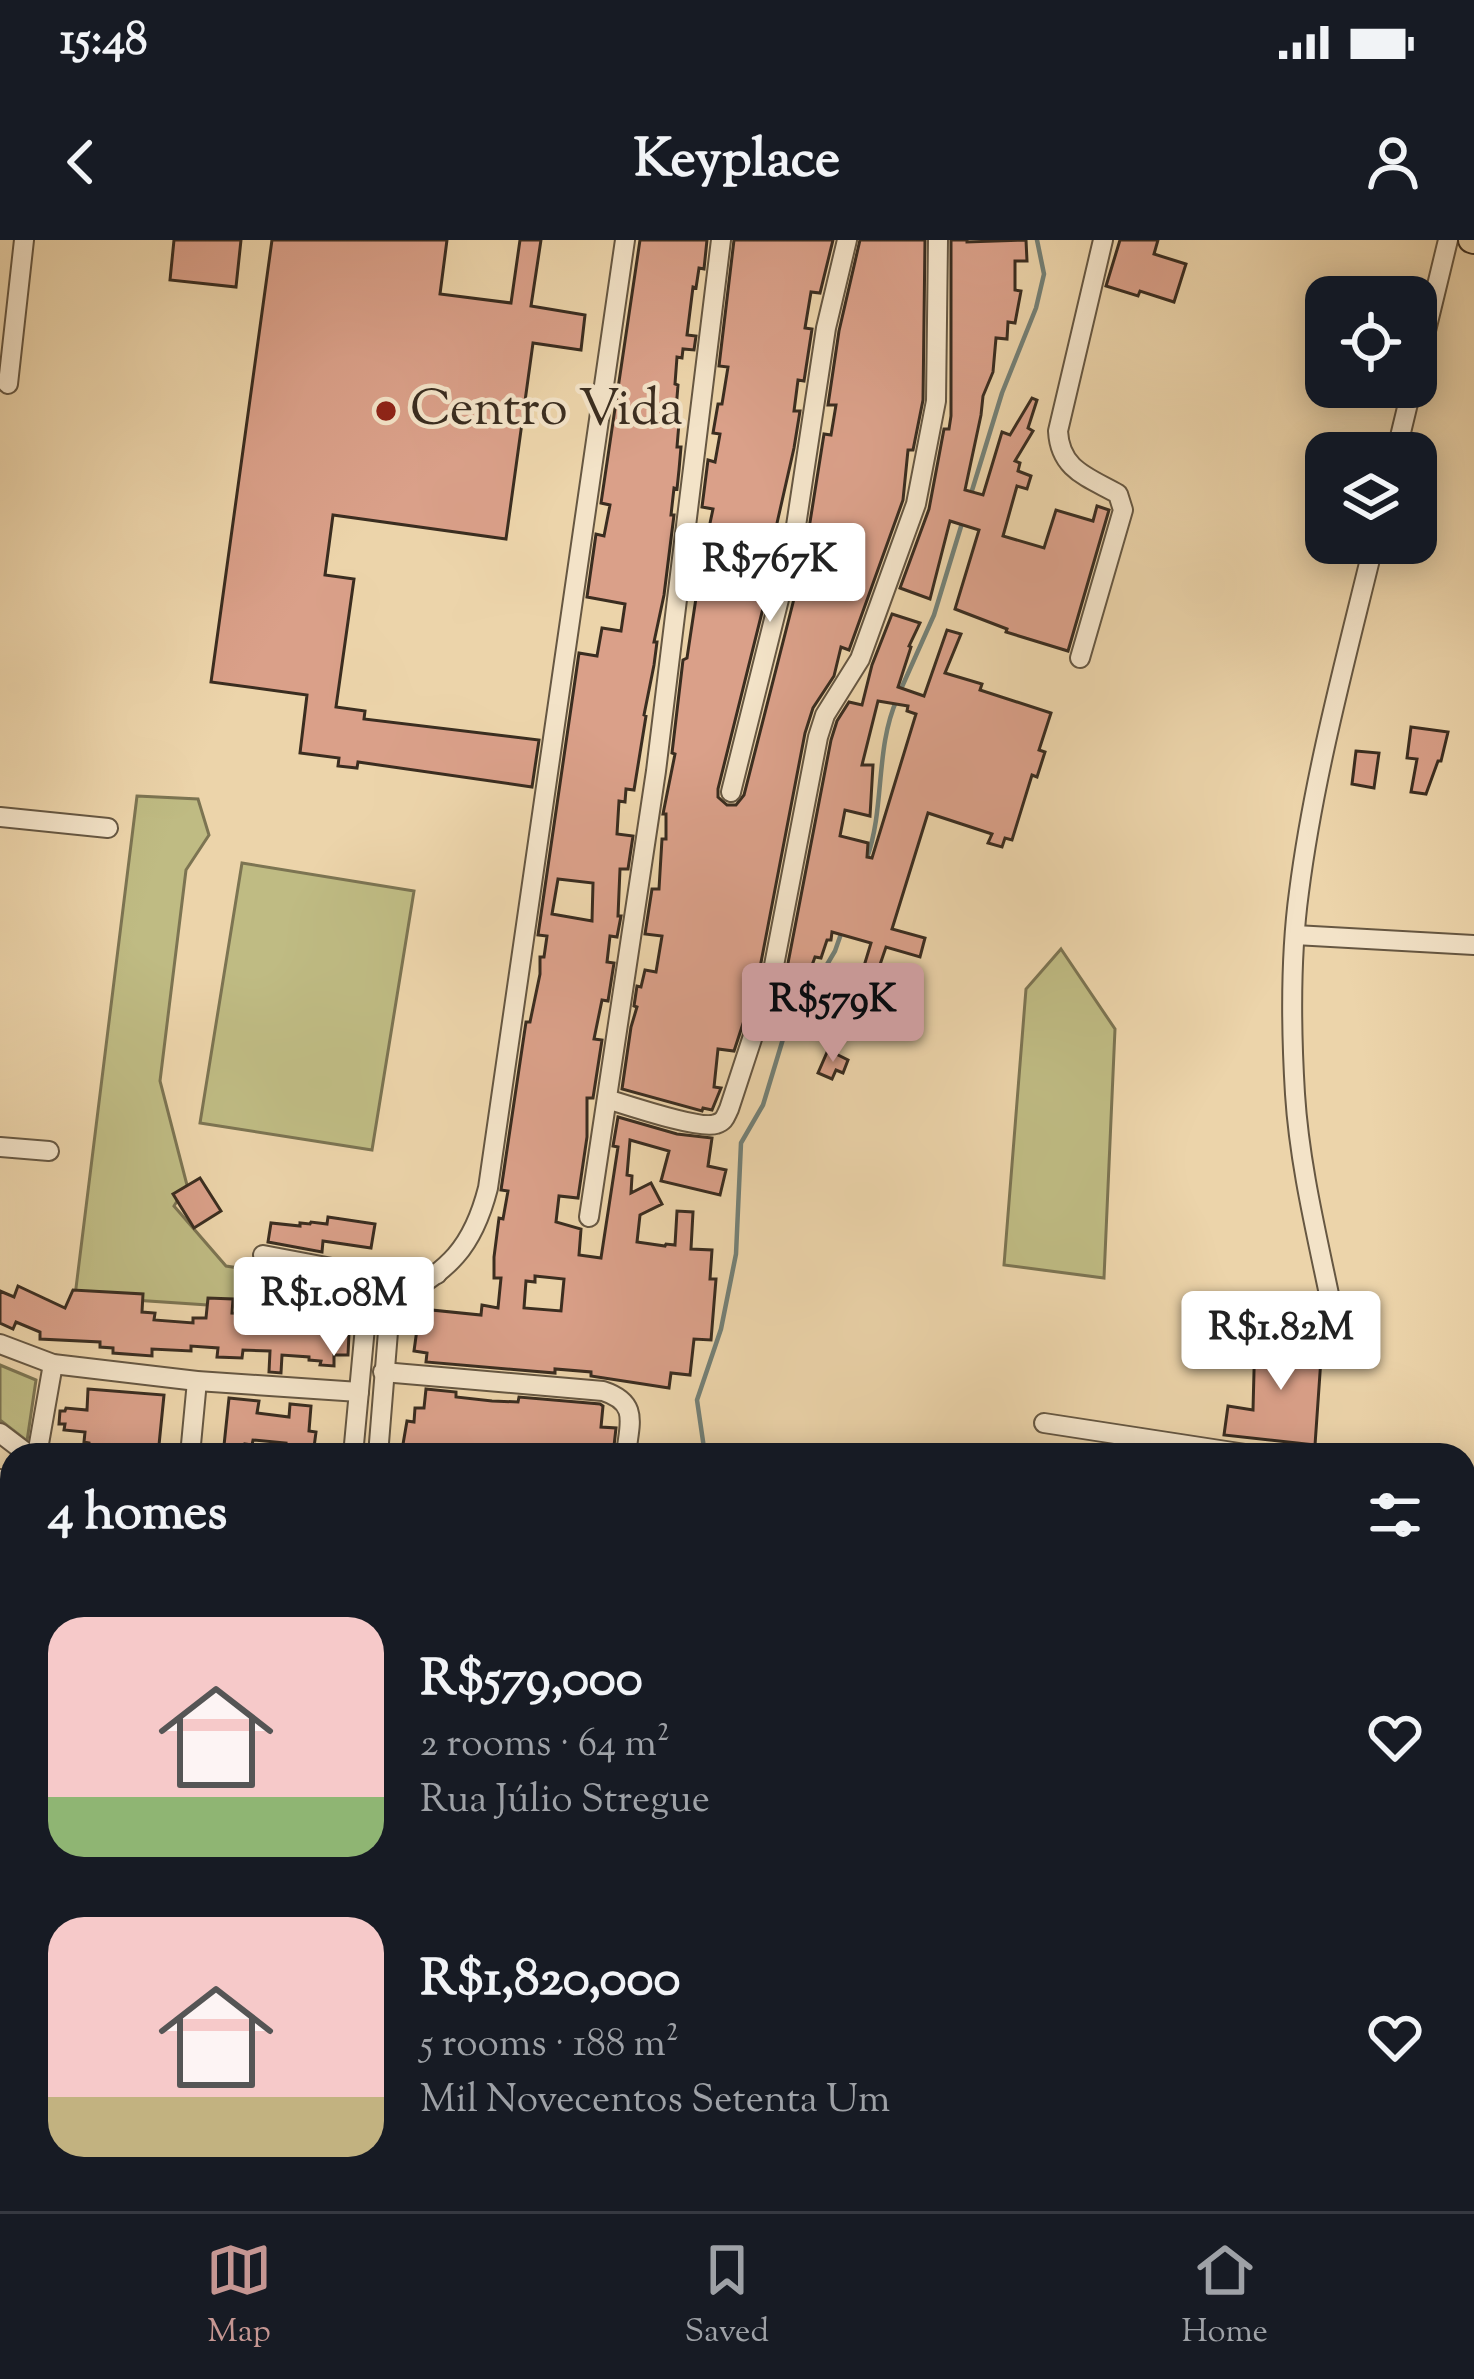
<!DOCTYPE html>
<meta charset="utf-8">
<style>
body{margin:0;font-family:"Sorts Mill Goudy",serif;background:#20242c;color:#f1f3f6;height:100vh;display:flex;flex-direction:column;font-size:45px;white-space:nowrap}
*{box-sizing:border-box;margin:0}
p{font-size:39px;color:#9ea1a6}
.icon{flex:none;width:66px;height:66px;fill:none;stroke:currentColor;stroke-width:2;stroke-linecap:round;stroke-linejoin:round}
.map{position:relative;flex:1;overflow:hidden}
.details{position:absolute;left:0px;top:1203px;width:1476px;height:768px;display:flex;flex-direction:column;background:#171b24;border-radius:36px 36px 0 0;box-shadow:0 6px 30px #0003}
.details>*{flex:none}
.buttons{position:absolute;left:1305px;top:36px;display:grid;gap:24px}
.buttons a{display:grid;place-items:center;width:132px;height:132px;border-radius:24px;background:#171b24;box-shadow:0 6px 30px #0003;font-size:60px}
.price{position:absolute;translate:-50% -102px;padding:0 27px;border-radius:12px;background:#fff;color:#222;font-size:39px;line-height:78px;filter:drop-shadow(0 3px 6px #0008)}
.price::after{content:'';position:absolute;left:50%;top:72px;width:36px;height:27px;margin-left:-18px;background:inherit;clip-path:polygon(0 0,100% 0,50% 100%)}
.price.on{background:#c59692;color:#111}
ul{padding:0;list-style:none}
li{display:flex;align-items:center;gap:36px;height:300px;padding:0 48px}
li span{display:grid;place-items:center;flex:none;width:336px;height:240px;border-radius:36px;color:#555}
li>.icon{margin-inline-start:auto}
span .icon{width:144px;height:144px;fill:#fffc;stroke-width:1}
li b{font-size:51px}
h2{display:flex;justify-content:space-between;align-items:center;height:144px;padding:0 48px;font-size:51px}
.status{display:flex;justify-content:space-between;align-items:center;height:84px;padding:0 60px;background:#171b24;direction:ltr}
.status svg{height:33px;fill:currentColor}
header{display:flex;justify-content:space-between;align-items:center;height:156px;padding:0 48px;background:#171b24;font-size:54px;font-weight:800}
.dock{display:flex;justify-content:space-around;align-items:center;height:168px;border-top:3px solid #363941;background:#171b24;font-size:33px;color:#9ea1a6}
.dock a{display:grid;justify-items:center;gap:6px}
.dock .on{color:#c59692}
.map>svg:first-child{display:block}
.green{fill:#bfbb83;stroke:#7c7452;stroke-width:3}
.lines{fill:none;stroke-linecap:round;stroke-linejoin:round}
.stream{stroke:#748076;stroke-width:4.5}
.building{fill:#daa089;stroke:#3a2d20;stroke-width:3;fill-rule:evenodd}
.minor-casing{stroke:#665742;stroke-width:22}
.major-casing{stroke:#3a2d20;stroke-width:28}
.path{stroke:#3a2d20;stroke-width:3;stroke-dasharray:3 6;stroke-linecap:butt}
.minor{stroke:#f3e3c8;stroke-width:18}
.major{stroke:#ecd4aa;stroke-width:24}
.poi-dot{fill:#8f2418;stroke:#f3e3c8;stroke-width:4.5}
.labels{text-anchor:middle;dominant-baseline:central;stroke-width:9;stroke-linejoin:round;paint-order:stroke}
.poi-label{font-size:51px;fill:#3a2d20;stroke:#f3e3c8;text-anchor:start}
</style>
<div class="status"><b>15:48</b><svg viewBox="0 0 49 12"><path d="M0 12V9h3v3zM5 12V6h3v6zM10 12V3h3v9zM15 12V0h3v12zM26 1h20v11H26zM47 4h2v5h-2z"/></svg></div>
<header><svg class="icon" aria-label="back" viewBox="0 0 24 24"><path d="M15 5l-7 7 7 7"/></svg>Keyplace<svg class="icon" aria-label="person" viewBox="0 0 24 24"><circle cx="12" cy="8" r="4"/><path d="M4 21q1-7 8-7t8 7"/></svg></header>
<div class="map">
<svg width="1474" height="1971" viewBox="0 0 1474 1971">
<rect width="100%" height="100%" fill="#ecd4aa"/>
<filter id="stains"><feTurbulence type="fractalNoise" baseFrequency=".00167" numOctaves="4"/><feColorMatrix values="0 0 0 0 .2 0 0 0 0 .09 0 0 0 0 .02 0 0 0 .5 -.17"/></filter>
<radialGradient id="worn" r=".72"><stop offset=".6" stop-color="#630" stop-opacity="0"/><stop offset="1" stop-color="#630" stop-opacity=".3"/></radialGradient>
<!-- green -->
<g class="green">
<path d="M 137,556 L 198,559 L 209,595 L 186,630 L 160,841 L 187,945 L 174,966 L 226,1026 L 330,1042 L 327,1073 L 75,1056 Z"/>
<path d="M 242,623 L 414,651 L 372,910 L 200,883 Z"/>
<path d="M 1061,709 L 1115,789 L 1104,1038 L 1004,1025 L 1026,749 Z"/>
<path d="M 0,1125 L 36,1140 L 27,1201 L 0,1180 Z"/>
<path d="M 0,1803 L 12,1804 L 12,1959 L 302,1959 L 306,1971 L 0,1971 Z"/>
<path d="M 366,1959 L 972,1959 L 971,1971 L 369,1971 Z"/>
</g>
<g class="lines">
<!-- stream -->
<g class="stream">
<path d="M 970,257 L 1002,153 L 1036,68 L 1044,34 L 1037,0"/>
<path d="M 901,449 L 934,375 L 963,280"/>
<path d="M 867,618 C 885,567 875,509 897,459"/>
<path d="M 705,1215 L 697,1160 L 721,1089 L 736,1014 L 741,903 L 763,865 L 783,799 L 835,711 L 842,691"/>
<path d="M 781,1959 L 783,1971"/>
</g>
</g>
<!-- building -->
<g class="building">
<path d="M 174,0 L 241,0 L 236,47 L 170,40 Z"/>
<path d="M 272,0 L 447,0 L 440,54 L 511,63 L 520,0 L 541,0 L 531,66 L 585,75 L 581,110 L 533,103 L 506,299 L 333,275 L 325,335 L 354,339 L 336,467 L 365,471 L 364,479 L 539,500 L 532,547 L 358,522 L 357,528 L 338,526 L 339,518 L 300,513 L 307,455 L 211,442 Z"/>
<path d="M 640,0 L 707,0 L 704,29 L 699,28 L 696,48 L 693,47 L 687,95 L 696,96 L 694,110 L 683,109 L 682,118 L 677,117 L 675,144 L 678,145 L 676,170 L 680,171 L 677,207 L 681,207 L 679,230 L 677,249 L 674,248 L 671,275 L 674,275 L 664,355 L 654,402 L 657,402 L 654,425 L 644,475 L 646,476 L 634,550 L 626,549 L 625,562 L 619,561 L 617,594 L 633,596 L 628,629 L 620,629 L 618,676 L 621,676 L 617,697 L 610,696 L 607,722 L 614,723 L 608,761 L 602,760 L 594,799 L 602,800 L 593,858 L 587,858 L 587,897 L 578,958 L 559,956 L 556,982 L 581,989 L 579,1015 L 601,1018 L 618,907 L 613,906 L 618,877 L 677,894 L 712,898 L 708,926 L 726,930 L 720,955 L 661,941 L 669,911 L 630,900 L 627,935 L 632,936 L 631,953 L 651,943 L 662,964 L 640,975 L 637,1002 L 665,1006 L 666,1004 L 675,1005 L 677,971 L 693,972 L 691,1009 L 712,1010 L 710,1039 L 716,1039 L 711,1100 L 694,1099 L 690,1135 L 671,1133 L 669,1148 L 591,1136 L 591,1132 L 555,1129 L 555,1133 L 426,1122 L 427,1113 L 414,1111 L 418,1082 L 430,1084 L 431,1070 L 481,1075 L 482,1065 L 498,1068 L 501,1038 L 494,1038 L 494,1017 L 499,978 L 503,979 L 508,951 L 501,950 L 526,782 L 530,782 L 540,734 L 540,717 L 544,717 L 547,696 L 538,695 L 579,413 L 597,416 L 602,388 L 621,391 L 625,364 L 587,357 L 596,294 L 604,296 L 610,265 L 601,263 ZM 558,639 L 593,643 L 592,681 L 552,674 ZM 535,1036 L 564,1039 L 561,1071 L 524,1068 L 526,1041 L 535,1042 Z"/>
<path d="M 734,0 L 833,0 L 820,53 L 811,52 L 805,88 L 812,89 L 804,141 L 798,140 L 794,171 L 800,171 L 794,208 L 775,292 L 781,293 L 781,296 L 718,549 L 718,557 L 727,565 L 736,565 L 744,555 L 797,347 L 807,301 L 824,194 L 831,195 L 836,165 L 828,165 L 839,91 L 860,0 L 925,0 L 923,160 L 913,210 L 908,210 L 903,260 L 849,410 L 841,407 L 834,436 L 813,468 L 805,493 L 758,738 L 734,811 L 718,809 L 714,847 L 721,848 L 712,870 L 703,868 L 702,871 L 622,849 L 631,787 L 637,767 L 634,766 L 637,746 L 641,747 L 645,730 L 656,732 L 662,696 L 645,694 L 652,649 L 659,649 L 662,599 L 666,599 L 666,574 L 663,574 L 675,514 L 672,513 L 683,420 L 687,418 L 696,358 L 691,357 L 698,300 L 706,302 L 713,269 L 702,267 L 708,220 L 715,222 L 720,194 L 713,193 L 718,164 L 722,164 L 728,127 L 719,126 Z"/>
<path d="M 951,0 L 967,0 L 967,2 L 1026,0 L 1027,21 L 1015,21 L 1015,50 L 1021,51 L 1015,83 L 1008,82 L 1007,99 L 996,98 L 993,132 L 983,156 L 981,175 L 965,250 L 983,255 L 1002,192 L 1010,195 L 1032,158 L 1037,160 L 1028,188 L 1033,191 L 1015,221 L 1020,223 L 1018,231 L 1031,236 L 1027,249 L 1017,246 L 1003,296 L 1044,308 L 1056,270 L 1093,281 L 1097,266 L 1109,270 L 1068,411 L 1006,392 L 1007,389 L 955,369 L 979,290 L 950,281 L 930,359 L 900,348 L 929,269 L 944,189 L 949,189 L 951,176 Z"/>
<path d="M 1120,0 L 1158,0 L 1154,14 L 1186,24 L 1174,62 L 1140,51 L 1138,56 L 1106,46 Z"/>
<path d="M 892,374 L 920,383 L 909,406 L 911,407 L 898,447 L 924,456 L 947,390 L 961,394 L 945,433 L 982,444 L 980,450 L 1051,473 L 1039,510 L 1045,512 L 1037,537 L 1032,535 L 1012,600 L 1005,598 L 1002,607 L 988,603 L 992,594 L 928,573 L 892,689 L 925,698 L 920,717 L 886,707 L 871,751 L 898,771 L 887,785 L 863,766 L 854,783 L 841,775 L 858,746 L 871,703 L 832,692 L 831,700 L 827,700 L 821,718 L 815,717 L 801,756 L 795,754 L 776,793 L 772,791 L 769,797 L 784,744 L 831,500 L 837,481 L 849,462 L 862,465 L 872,425 ZM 878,461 L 908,466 L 907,471 L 916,474 L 872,618 L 867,617 L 868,603 L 840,596 L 845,570 L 870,576 L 873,525 L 862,525 Z"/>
<path d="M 1411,487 L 1448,492 L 1441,521 L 1438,521 L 1426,554 L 1411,552 L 1417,519 L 1407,518 Z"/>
<path d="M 1356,511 L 1379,513 L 1374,548 L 1352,544 Z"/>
<path d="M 828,810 L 848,820 L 843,833 L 836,830 L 832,839 L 818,833 Z"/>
<path d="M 200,938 L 221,971 L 194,988 L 173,954 Z"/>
<path d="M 328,977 L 375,984 L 371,1008 L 323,1001 L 322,1012 L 268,1002 L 271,983 L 300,986 L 300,983 L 310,984 L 311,982 L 327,984 Z"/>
<path d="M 18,1046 L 65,1068 L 73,1050 L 143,1054 L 142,1072 L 155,1073 L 154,1080 L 193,1083 L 193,1078 L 206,1078 L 208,1058 L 233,1059 L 232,1073 L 284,1075 L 285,1062 L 338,1065 L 336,1092 L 349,1093 L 348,1115 L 334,1115 L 334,1126 L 320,1125 L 321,1121 L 309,1120 L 309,1117 L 282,1115 L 281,1133 L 269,1132 L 270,1111 L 243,1110 L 242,1118 L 217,1117 L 218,1108 L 191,1106 L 191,1111 L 152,1109 L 152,1116 L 113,1113 L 113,1108 L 100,1107 L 100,1102 L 40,1099 L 40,1092 L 16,1082 L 13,1089 L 0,1083 L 0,1051 L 14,1057 Z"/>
<path d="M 1255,1093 L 1322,1104 L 1315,1205 L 1224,1195 L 1228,1166 L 1253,1170 Z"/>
<path d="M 88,1149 L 164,1155 L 158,1215 L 96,1215 L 96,1209 L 89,1208 L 89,1203 L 84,1202 L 85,1192 L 64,1190 L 65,1184 L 59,1184 L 60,1171 L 65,1171 L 66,1168 L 87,1170 Z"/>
<path d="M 426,1149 L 456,1152 L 456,1157 L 492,1161 L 518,1162 L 519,1157 L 600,1164 L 603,1166 L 601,1187 L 616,1188 L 613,1215 L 552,1215 L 524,1210 L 523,1215 L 420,1215 L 420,1212 L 402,1210 L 407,1181 L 414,1182 L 415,1168 L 424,1168 Z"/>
<path d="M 229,1158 L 259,1161 L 257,1173 L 289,1177 L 290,1164 L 311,1166 L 309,1191 L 316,1192 L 313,1215 L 285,1215 L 286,1203 L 253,1200 L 252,1205 L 245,1204 L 244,1215 L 223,1215 Z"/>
</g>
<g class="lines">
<!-- minor casing -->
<g class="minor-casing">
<g id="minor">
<path d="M 1416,132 L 1448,0"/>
<path d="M 8,144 L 24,0"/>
<path d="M 1396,213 L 1412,147"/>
<path d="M 1080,418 L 1123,270 L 1118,254 C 1088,237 1060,230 1058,191 L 1103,0"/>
<path d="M 731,552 L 794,299 L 826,88 L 847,0"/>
<path d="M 0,577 L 108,588"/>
<path d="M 1295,695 L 1474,705"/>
<path d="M 607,859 C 627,865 700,890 716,884 C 725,881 725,877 729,869 L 771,741 L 818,497 L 825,475 L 860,419 L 916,264 L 936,161 L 938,0"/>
<path d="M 0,907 L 49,911"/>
<path d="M 589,977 L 656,531 L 721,0"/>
<path d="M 263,1015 L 337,1029 L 437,1034"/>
<path d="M 1336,1089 C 1321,1011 1300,933 1295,854 C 1291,788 1290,718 1299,652 C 1314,535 1346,418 1374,303"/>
<path d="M 0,1104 L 53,1124 L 197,1141 L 359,1152"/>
<path d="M 383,1132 L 603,1151 C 640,1163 629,1184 626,1215"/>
<path d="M 1044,1183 L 1252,1215"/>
<path d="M 0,1193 L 29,1215"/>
<path d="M 37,1215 L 53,1124"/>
<path d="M 190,1215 L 197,1141"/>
<path d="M 353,1215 L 365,1087 L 370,1079 C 431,1034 467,1030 488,948 L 625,0"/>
<path d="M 378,1215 L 390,1067"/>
<path d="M 0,1239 L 12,1248"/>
<path d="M 1464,1243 L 1474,1244"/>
<path d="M 0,1504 L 12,1505"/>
<path d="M 1464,1550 L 1474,1552"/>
<path d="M 1464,1567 L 1474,1567"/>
<path d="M 0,1619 L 12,1620"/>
<path d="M 0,1788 L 12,1789"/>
<path d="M 318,1959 L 322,1971"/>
<path d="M 352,1959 L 355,1971"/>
<path d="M 988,1971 L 990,1959"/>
<path d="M 1166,1971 L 1168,1959"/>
</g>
</g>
<!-- major casing -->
<g class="major-casing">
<path id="major" d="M 1471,0 L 1474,1"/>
</g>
<!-- path -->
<g class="path">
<path d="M 652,1959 L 662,1971"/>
<path d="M 544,1971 L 550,1959"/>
</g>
<!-- minor -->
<use href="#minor" class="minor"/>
<!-- major -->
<use href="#major" class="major"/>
</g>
<!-- markers -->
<circle class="poi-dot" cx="386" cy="171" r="12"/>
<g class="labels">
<!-- poi labels -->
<g class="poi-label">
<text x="410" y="171">Centro Vida</text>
</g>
</g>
<rect width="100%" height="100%" filter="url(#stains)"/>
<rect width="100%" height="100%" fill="url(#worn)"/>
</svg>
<div class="buttons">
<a><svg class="icon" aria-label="locate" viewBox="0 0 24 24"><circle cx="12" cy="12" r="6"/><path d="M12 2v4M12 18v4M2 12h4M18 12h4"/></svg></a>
<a><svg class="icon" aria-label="layers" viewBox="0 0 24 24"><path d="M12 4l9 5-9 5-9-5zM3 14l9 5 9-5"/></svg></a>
</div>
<b class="price" style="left:770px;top:385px">R$767K</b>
<b class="price on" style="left:833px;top:825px">R$579K</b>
<b class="price" style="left:334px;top:1119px">R$1.08M</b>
<b class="price" style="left:1281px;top:1153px">R$1.82M</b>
<section class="details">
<h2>4 homes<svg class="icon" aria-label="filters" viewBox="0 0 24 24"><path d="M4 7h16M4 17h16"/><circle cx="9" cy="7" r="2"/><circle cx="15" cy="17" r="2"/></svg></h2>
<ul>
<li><span style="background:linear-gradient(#f6c9c9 75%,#8fb573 0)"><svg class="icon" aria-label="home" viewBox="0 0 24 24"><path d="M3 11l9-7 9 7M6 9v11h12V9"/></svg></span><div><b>R$579,000</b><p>2 rooms · 64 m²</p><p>Rua Júlio Stregue</p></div><svg class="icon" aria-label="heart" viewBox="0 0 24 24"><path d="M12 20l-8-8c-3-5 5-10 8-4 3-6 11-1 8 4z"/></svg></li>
<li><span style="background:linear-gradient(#f6c9c9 75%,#c2b280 0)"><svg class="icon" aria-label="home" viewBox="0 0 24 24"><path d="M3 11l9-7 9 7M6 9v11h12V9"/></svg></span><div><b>R$1,820,000</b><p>5 rooms · 188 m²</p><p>Mil Novecentos Setenta Um</p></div><svg class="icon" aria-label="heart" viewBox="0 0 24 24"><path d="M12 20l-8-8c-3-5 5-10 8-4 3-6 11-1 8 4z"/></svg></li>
</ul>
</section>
</div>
<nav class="dock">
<a class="on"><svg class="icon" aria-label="map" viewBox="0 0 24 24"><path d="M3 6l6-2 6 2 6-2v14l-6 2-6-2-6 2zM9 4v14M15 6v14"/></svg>Map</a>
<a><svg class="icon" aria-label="saved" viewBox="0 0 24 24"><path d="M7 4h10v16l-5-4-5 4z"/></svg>Saved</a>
<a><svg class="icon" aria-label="home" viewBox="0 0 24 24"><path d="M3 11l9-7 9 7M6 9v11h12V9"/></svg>Home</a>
</nav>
